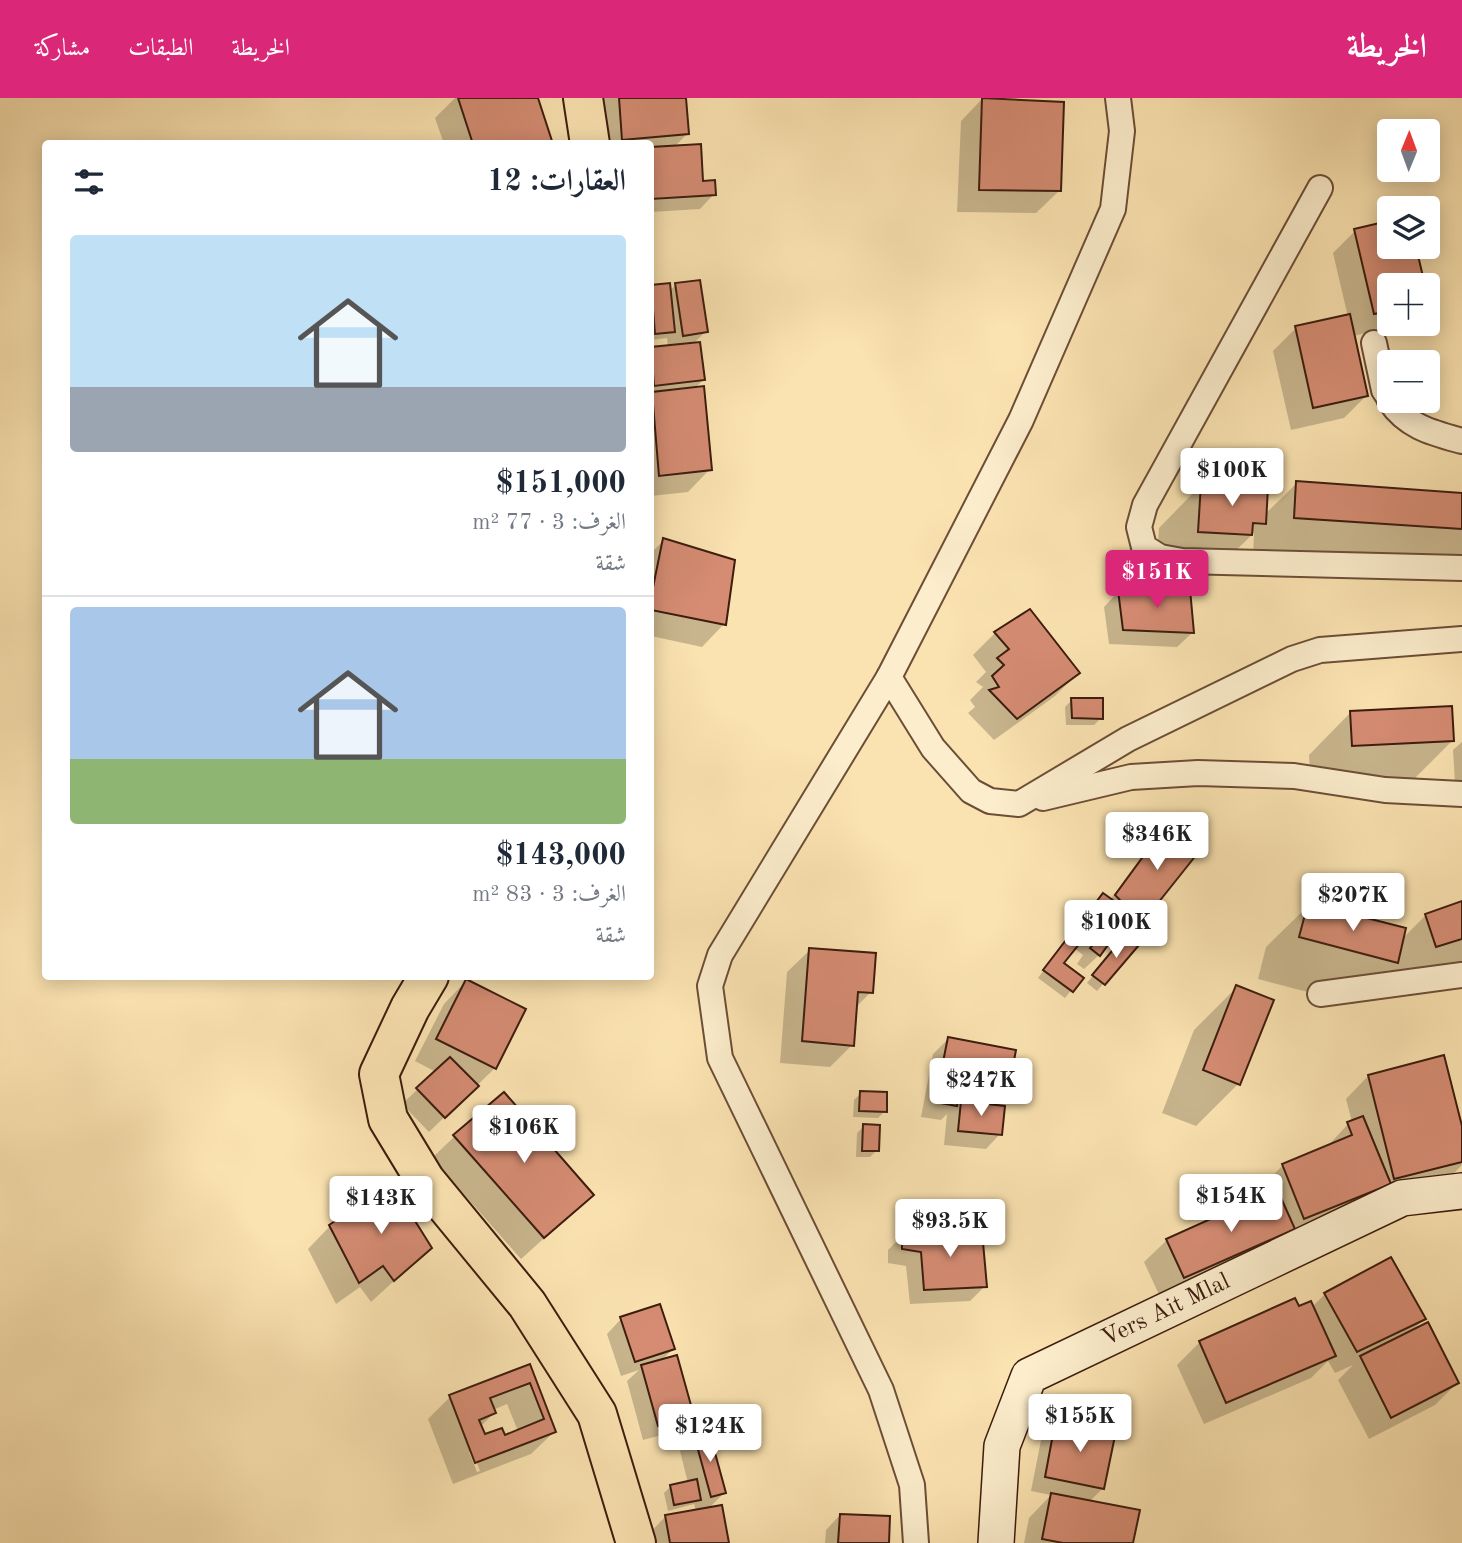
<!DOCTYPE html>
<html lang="ar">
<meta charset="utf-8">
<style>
body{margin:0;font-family:"Old Standard TT",Amiri,serif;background:#f2f2f3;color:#1f2937;direction:rtl;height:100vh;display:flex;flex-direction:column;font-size:26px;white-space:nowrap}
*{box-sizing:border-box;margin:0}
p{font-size:23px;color:#747a83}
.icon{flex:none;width:38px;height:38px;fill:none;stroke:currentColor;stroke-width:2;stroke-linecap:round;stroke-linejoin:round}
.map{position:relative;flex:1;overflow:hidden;direction:ltr}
.side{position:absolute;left:42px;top:42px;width:612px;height:840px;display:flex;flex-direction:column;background:#fff;border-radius:7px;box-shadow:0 4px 18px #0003;direction:rtl}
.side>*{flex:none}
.needle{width:46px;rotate:1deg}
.tools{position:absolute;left:1377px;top:21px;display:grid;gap:14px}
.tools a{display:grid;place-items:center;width:63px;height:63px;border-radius:7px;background:#fff;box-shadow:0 4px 18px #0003;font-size:35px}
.price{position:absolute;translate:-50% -60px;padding:0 16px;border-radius:7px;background:#fff;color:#222;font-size:23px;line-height:46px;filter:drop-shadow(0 2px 4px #0008)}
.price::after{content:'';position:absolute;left:50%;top:42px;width:21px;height:16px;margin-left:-10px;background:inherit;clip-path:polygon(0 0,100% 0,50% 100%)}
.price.on{background:#db2777;color:#fff}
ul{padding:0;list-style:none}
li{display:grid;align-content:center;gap:14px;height:371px;padding:0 28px}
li+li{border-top:2px solid #e0e1e3}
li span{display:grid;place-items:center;height:217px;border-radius:7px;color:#555}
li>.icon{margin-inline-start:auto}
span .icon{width:126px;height:126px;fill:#fffc;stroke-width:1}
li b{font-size:30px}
h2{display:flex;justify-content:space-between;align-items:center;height:84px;padding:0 28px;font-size:30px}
header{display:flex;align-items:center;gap:42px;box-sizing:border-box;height:98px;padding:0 35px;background:#db2777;color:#fff}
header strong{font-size:33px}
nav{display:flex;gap:38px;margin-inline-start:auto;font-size:24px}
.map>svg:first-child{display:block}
.shadow{fill:#0003;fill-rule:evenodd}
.building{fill:#d58c73;stroke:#3c1c0e;stroke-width:2;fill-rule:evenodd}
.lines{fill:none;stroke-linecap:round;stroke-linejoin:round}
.street-casing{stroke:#6c4e37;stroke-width:28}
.secondary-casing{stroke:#3c1c0e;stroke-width:38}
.primary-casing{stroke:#3c1c0e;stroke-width:42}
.street{stroke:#fcedcc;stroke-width:24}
.secondary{stroke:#fcedcc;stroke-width:35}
.primary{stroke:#fbe3b1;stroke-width:38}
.labels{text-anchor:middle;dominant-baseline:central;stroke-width:7;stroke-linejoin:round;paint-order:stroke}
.street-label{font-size:24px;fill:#3c1c0e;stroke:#fcedcc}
</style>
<header>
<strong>الخريطة</strong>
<nav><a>الخريطة</a><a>الطبقات</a><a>مشاركة</a></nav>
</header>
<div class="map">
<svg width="1462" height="1445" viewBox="0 0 1462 1445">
<rect width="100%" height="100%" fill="#fbe3b1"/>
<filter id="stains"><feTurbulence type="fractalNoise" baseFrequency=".00286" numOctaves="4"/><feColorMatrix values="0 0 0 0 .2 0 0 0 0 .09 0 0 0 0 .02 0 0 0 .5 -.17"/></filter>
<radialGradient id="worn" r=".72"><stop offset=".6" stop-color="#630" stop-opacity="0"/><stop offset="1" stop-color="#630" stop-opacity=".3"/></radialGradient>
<!-- shadow -->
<g class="shadow">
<path d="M 455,0 L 536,0 L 551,46 L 444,46 L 435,20 Z"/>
<path d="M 603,0 L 684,0 L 687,36 L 674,49 L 701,84 L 714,96 L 700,111 L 651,114 L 651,46 L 607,46 Z"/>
<path d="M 983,0 L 1059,93 L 1036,115 L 957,114 L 961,23 Z"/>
<path d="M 1355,133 L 1390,149 L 1414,149 L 1423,187 L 1390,187 L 1390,226 L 1405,226 L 1353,238 L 1366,298 L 1344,320 L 1291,332 L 1273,253 L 1296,230 L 1348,219 L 1333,155 Z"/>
<path d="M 669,186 L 669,193 L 676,187 L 706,233 L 693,246 L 703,282 L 694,291 L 710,371 L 688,394 L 651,398 L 651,251 L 668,249 L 667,240 L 651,242 L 651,188 Z"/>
<path d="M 1297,385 L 1462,396 L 1462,475 L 1253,461 L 1254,435 L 1208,479 L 1156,476 L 1159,430 L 1201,387 L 1264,417 Z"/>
<path d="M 664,442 L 724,526 L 702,549 L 651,538 L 651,455 Z"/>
<path d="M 1118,494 L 1192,535 L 1177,549 L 1109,546 L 1104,509 Z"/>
<path d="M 995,535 L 1078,575 L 1055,598 L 994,642 L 968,615 L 975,609 L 970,602 L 983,589 L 976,584 L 986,574 L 973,557 Z"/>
<path d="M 1072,602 L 1101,620 L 1094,627 L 1066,627 L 1065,609 Z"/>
<path d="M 1351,614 L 1452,643 L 1410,685 L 1311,690 L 1309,657 Z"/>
<path d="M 1462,644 L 1462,685 L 1455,685 L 1453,652 Z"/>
<path d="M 1167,729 L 1140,823 L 1126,838 L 1118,830 L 1099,857 L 1084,871 L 1077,866 L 1083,857 L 1074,850 L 1062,866 L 1081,880 L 1065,900 L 1038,880 L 1088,812 L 1103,797 L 1110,802 L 1152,744 Z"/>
<path d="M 1462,805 L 1462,868 L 1394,890 L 1388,872 L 1354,906 L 1258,881 L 1266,849 L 1309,807 L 1402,841 L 1426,817 Z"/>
<path d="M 1119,846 L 1136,847 L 1097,893 L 1087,885 Z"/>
<path d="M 810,852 L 871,894 L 855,910 L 852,947 L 830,969 L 780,965 L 787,874 Z"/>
<path d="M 466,883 L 495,970 L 429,1034 L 402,1006 L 436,974 L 415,963 L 444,906 Z"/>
<path d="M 1237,889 L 1238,986 L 1196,1028 L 1162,1015 L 1194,932 Z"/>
<path d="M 948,941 L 1006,998 L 995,1009 L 1000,1036 L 986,1051 L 944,1047 L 947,1016 L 941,1022 L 921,1019 L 933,956 Z"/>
<path d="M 1368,978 L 1459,1025 L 1462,1023 L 1462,1067 L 1446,1083 L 1161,1201 L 1144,1164 L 1167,1142 L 1264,1099 L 1260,1090 L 1283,1067 L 1326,1050 L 1348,1026 L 1352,1024 L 1346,1001 Z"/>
<path d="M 861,995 L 885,1013 L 878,1020 L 853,1019 L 854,1002 Z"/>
<path d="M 864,1028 L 877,1052 L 870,1059 L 856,1059 L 857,1035 Z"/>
<path d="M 455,1038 L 592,1097 L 521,1161 L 432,1060 Z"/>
<path d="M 330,1128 L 430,1150 L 371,1204 L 360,1189 L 336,1206 L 308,1151 Z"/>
<path d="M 903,1137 L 985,1188 L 970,1203 L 910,1206 L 906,1168 L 888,1165 L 888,1152 Z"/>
<path d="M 1325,1196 L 1424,1221 L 1412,1233 L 1457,1285 L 1435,1307 L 1369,1341 L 1338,1282 L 1353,1267 L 1335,1275 L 1328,1263 L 1311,1280 L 1204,1326 L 1177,1267 L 1200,1244 L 1298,1211 L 1312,1209 Z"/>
<path d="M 621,1221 L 673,1251 L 660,1264 L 692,1318 L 677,1333 L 643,1342 L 627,1283 L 639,1272 L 621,1278 L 607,1236 Z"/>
<path d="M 529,1268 L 554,1334 L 531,1356 L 453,1386 L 428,1321 L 450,1299 ZM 507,1306 L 518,1333 L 504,1339 L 484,1339 L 480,1329 L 494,1315 L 493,1312 ZM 469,1354 L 473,1354 L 480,1373 L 477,1374 Z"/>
<path d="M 1057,1322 L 1103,1390 L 1089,1404 L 1131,1445 L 1024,1445 L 1029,1420 L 1051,1397 L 1031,1393 L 1042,1337 Z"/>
<path d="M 695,1339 L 724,1395 L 708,1411 L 727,1445 L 644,1445 L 643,1442 L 665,1419 L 696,1413 L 694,1406 L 668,1413 L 664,1395 L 671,1388 L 688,1385 L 680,1353 Z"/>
<path d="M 840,1417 L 887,1445 L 825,1445 L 826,1432 Z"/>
</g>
<!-- building -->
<g class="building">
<path d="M 458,0 L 538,0 L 553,46 L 473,46 Z"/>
<path d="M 619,0 L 686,0 L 689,36 L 622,42 Z"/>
<path d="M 982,0 L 1064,4 L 1061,93 L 979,92 Z"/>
<path d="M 701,46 L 703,83 L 715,82 L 716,97 L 651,101 L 651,49 Z"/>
<path d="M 1384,124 L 1387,140 L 1390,139 L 1390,149 L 1416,149 L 1425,187 L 1390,187 L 1390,213 L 1374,216 L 1354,131 Z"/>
<path d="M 700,182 L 708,234 L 683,238 L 675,185 Z"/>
<path d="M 670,185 L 675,234 L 655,236 L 651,187 Z"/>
<path d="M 1350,216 L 1368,298 L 1313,310 L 1295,228 Z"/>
<path d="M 700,244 L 705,282 L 654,288 L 651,249 Z"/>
<path d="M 704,288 L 712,372 L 659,378 L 652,294 Z"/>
<path d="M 1296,383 L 1462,395 L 1462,431 L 1294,420 Z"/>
<path d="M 1201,385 L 1268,389 L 1266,426 L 1253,425 L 1252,437 L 1198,434 Z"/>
<path d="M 663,440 L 735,462 L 726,527 L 651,512 L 651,499 Z"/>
<path d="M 1190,491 L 1194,535 L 1123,532 L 1118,492 Z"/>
<path d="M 1030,511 L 1080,575 L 1017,621 L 989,592 L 999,589 L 992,578 L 1004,567 L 997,560 L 1009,551 L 994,534 Z"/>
<path d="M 1071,600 L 1103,600 L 1103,621 L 1072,620 Z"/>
<path d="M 1452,608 L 1454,643 L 1352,648 L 1350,613 Z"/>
<path d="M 1167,726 L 1201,751 L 1142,825 L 1115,797 Z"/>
<path d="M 1103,795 L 1131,815 L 1100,858 L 1090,850 L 1097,842 L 1078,828 Z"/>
<path d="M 1462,803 L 1462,841 L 1436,849 L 1425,816 Z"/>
<path d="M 1308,805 L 1406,830 L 1398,865 L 1299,839 Z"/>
<path d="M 1126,836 L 1139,847 L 1105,887 L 1092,877 Z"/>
<path d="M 1069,838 L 1080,845 L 1064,865 L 1084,880 L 1073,894 L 1043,872 Z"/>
<path d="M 809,850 L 876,855 L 873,895 L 858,894 L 854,948 L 802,943 Z"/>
<path d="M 466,881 L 526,911 L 496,971 L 436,941 Z"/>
<path d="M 1236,887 L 1274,902 L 1240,987 L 1203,972 Z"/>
<path d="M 948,939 L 1016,952 L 1007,999 L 961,990 L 957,1008 L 935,1004 Z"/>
<path d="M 1444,957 L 1462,1028 L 1462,1064 L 1394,1081 L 1368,977 Z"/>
<path d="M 450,959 L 479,988 L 445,1020 L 416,990 Z"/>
<path d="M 860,993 L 887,994 L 887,1014 L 859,1013 Z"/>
<path d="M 504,994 L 594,1097 L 544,1140 L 453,1037 Z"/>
<path d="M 961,1003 L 1005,1008 L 1002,1037 L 958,1033 Z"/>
<path d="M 1363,1018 L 1391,1086 L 1304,1121 L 1282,1066 L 1352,1037 L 1347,1024 Z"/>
<path d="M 863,1026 L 880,1027 L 879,1053 L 862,1053 Z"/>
<path d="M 392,1086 L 432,1150 L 394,1183 L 383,1168 L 359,1185 L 329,1127 Z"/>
<path d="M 1277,1091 L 1295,1131 L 1184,1180 L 1166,1141 Z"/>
<path d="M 982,1133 L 987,1189 L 924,1192 L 921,1154 L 902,1151 L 902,1135 Z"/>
<path d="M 1391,1159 L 1426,1221 L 1357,1254 L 1324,1195 Z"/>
<path d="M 1295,1200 L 1299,1208 L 1311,1203 L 1336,1258 L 1226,1305 L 1199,1243 Z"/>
<path d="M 660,1206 L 675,1251 L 635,1264 L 620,1219 Z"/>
<path d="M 1428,1224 L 1459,1285 L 1391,1320 L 1360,1258 Z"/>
<path d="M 677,1257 L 694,1318 L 658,1328 L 641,1267 Z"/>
<path d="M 530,1266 L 556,1334 L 475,1365 L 449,1297 ZM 530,1285 L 544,1321 L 505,1337 L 502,1330 L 485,1336 L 479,1322 L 496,1315 L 490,1300 Z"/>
<path d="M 1056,1320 L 1116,1333 L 1104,1391 L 1045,1379 Z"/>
<path d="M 709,1333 L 726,1395 L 711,1399 L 694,1337 Z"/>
<path d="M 697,1381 L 701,1402 L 674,1407 L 670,1387 Z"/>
<path d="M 1051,1395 L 1140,1412 L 1133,1445 L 1063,1445 L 1042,1441 Z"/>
<path d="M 722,1407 L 729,1445 L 670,1445 L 665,1417 Z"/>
<path d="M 840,1416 L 890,1418 L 889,1445 L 838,1445 Z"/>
</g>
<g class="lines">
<!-- street casing -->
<g class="street-casing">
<g id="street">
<path d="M 1320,90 L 1145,407 L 1139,429 L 1144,449 L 1160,459 L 1182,463 L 1462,470"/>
<path d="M 1374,245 L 1384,292 L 1390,301"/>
<path d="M 1390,303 C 1407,329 1433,335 1462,343"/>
<path d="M 889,579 L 933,650 L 971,693 L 990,703 L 1019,706 L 1128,641 L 1292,561 L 1320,552 L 1462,541"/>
<path d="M 1043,700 L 1131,679 L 1198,675 L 1294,678 L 1385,692 L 1462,696"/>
<path d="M 1320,896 L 1462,877"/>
<path d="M 916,1445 L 912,1387 L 881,1292 L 720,960 L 710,888 L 720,857 L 889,579 L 1021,322 L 1113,111 L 1122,33 L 1118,0"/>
</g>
</g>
<!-- secondary casing -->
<g class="secondary-casing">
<g id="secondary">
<path id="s1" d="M 996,1445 L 1002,1348 L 1029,1278 L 1402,1100 L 1462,1093"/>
</g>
</g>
<!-- primary casing -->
<g class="primary-casing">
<g id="primary">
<path d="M 583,0 L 590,46"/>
<path d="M 429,878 L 410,910 L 379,976 L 388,1021 L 425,1082 L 527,1206 L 597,1316 L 636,1445"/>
</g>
</g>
<!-- street -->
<use href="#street" class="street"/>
<!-- secondary -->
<use href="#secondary" class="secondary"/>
<!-- primary -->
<use href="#primary" class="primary"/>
</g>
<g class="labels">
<!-- street labels -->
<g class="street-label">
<text stroke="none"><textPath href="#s1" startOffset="324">Vers Ait Mlal</textPath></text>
</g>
</g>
<rect width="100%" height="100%" filter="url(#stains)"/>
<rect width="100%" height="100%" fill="url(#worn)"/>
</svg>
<div class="tools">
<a><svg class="needle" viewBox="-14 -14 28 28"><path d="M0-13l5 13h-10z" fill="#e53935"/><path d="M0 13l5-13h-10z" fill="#747a83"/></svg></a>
<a><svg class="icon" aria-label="layers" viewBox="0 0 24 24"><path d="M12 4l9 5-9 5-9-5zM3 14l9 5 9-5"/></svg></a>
<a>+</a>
<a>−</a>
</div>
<b class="price" style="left:1232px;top:410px">$100K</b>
<b class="price on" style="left:1157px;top:512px">$151K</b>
<b class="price" style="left:1157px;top:774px">$346K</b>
<b class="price" style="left:1353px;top:835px">$207K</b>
<b class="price" style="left:1116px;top:862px">$100K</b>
<b class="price" style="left:981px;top:1020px">$247K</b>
<b class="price" style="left:524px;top:1067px">$106K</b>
<b class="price" style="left:1231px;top:1136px">$154K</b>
<b class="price" style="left:381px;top:1138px">$143K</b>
<b class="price" style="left:950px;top:1161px">$93.5K</b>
<b class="price" style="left:1080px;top:1356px">$155K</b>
<b class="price" style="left:710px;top:1366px">$124K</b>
<section class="side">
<h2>العقارات: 12<svg class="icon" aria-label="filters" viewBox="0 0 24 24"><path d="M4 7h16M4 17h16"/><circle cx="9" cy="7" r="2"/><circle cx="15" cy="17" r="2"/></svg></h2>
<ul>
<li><span style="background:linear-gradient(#bfe0f5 70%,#9aa5b1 0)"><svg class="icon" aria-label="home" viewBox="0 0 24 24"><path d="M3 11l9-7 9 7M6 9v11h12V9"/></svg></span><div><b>$151,000</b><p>الغرف: 3 · 77 m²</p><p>شقة</p></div></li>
<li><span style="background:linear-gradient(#a9c7e8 70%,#8fb573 0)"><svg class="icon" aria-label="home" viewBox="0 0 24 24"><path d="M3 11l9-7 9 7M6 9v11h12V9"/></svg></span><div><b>$143,000</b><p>الغرف: 3 · 83 m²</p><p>شقة</p></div></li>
</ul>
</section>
</div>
